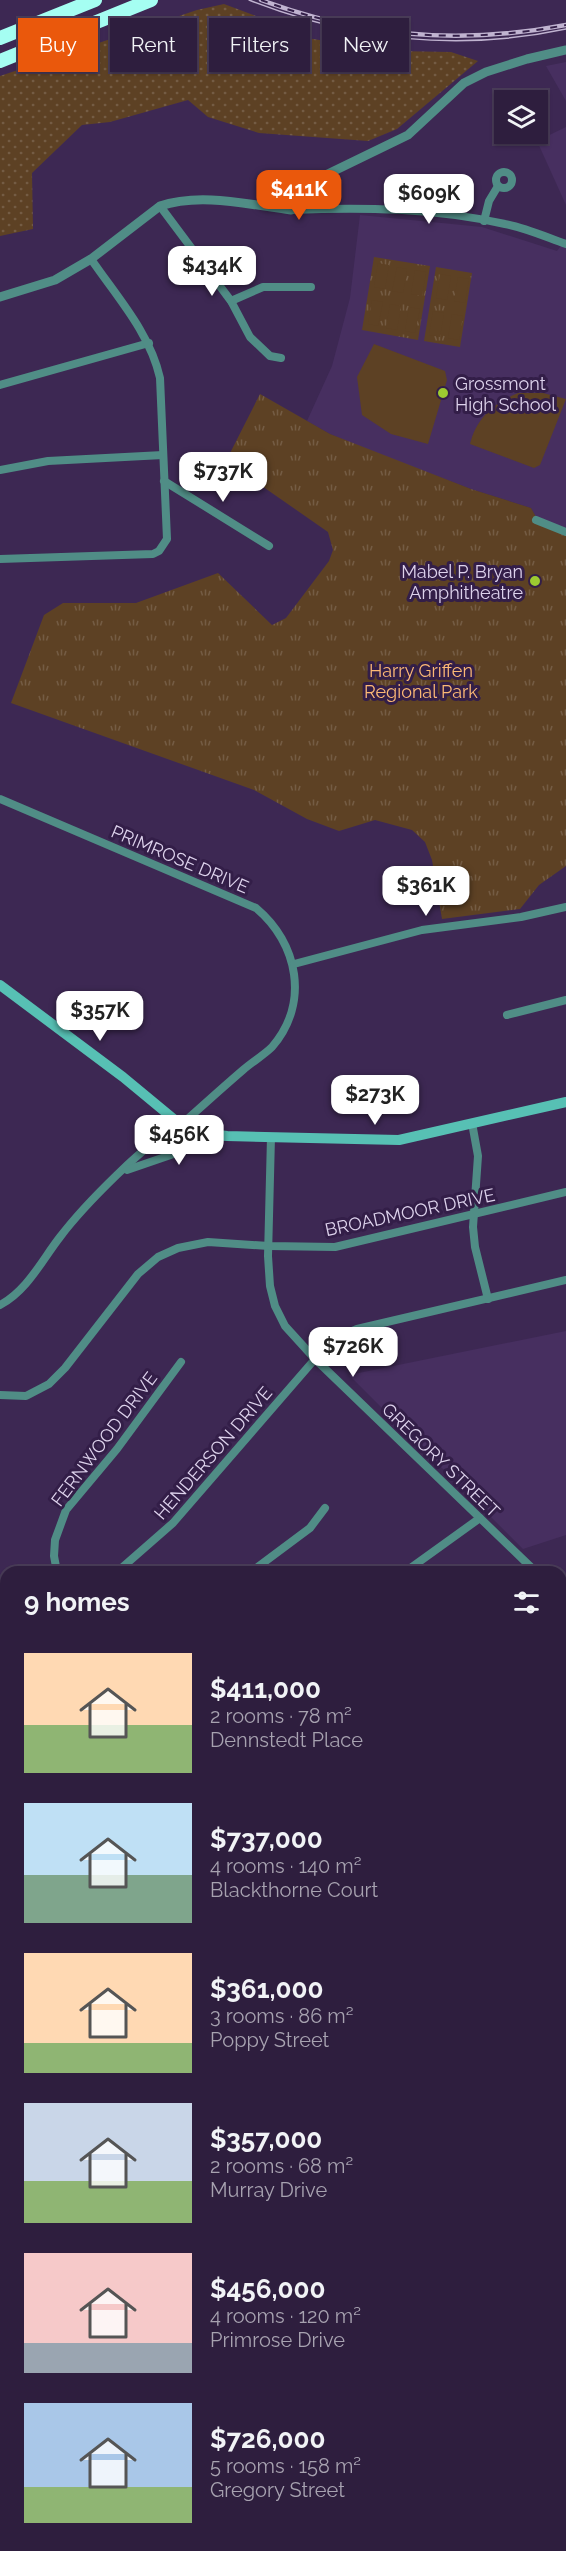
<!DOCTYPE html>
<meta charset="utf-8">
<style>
body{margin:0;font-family:Raleway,sans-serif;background:#3a2b49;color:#f1f3f6;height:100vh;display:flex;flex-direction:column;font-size:22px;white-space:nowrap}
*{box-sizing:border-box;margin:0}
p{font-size:20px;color:#a7a2b0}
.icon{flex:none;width:33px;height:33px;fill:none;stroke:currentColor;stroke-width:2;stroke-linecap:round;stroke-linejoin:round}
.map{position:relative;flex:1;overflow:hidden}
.panel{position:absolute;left:0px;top:1566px;width:567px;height:986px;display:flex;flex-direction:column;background:#2e1e3e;border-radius:18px 18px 0 0;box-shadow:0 2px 4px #0004,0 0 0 2px #493c58}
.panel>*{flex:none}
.banner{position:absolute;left:18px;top:18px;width:531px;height:54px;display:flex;gap:12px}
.tools{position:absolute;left:494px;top:90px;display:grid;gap:12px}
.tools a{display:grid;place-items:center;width:54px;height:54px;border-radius:0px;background:#2e1e3e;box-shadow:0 2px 4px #0004,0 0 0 2px #493c58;font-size:30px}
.price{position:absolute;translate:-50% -51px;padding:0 14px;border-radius:12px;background:#fff;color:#222;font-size:20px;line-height:39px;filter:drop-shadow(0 2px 3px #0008)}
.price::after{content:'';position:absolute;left:50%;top:36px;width:18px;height:14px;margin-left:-9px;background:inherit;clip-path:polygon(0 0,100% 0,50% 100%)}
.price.current{background:#ea580c;color:#fff}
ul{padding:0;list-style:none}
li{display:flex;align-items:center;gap:18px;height:150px;padding:0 24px}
li span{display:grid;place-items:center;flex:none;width:168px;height:120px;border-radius:0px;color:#555}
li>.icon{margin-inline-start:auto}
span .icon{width:72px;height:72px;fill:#fffc;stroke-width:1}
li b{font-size:26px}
h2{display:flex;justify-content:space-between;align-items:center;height:72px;padding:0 24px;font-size:26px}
.pill{padding:0 21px;border-radius:0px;background:#2e1e3e;box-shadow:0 2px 4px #0004,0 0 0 2px #493c58;font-size:21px;line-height:54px}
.pill.current{background:#ea580c;color:#fff}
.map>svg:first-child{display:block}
.built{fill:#472f60}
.grass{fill:url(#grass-dots)}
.park{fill:url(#park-tufts)}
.pitch{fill:#5d4124}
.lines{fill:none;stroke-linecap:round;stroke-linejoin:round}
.minor{stroke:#508d86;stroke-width:8}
.tertiary{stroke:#508d86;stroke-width:9}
.secondary{stroke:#57c0b4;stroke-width:10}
.motorway{stroke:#a5fef2;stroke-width:14}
.tram{stroke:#c0b3d0;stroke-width:1.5}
.rail-casing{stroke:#c0b3d0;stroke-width:4.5}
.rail{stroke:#331e48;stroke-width:2;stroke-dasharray:7;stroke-linecap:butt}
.poi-dot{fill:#9cca31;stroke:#331e48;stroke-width:2}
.labels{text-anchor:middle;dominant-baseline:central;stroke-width:6;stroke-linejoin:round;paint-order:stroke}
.poi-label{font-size:18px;fill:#ddd2ec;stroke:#331e48;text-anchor:start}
.park-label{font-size:18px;fill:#fcb975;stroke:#331e48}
.street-label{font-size:18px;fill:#ddd2ec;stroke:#331e48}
</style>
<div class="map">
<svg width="566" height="2551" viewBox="0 0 566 2551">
<defs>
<pattern id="grass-dots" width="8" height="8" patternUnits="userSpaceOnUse" patternTransform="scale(1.5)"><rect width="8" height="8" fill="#5d4124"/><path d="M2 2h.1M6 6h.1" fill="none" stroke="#745c44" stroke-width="1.8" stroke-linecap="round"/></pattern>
<pattern id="park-tufts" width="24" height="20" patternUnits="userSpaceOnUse" patternTransform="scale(1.5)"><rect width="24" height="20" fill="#5d4124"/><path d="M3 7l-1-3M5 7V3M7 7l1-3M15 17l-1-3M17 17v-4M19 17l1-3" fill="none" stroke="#745c44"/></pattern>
</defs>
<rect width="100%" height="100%" fill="#3d2853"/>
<!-- built -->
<g class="built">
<path d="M 566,62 L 566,101 L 546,66 Z"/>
<path d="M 566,127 L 566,205 L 537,141 Z"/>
<path d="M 360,215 L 482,227 L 557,251 L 566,239 L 566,536 L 540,524 L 531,508 L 471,489 L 376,453 L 330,434 L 307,421 L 332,366 L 350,298 Z"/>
<path d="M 566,1331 L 566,1535 L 523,1549 L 349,1375 Z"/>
</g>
<!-- grass -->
<path class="grass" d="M 224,4 L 277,24 L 306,38 L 393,51 L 451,52 L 478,61 L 397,129 L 368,141 L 259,133 L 208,117 L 188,100 L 110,122 L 82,125 L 32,173 L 33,229 L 0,236 L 0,76 L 197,10 Z"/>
<!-- park -->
<g class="park">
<path d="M 374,257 L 430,266 L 418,340 L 362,330 Z"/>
<path d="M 436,267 L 472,273 L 460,347 L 424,341 Z"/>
<path d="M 260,394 L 330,434 L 471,489 L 531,508 L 540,524 L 566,536 L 566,866 L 539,885 L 520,909 L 442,919 L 432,860 L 425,842 L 412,830 L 375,820 L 339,831 L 307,819 L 254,790 L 11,703 L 44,615 L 63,603 L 136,603 L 218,573 L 272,625 L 286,618 L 329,561 L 333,550 L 328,532 L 226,461 Z"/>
</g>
<!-- pitch -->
<g class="pitch">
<path d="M 378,263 L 389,265 L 385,289 L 374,287 Z"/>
<path d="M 397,267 L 407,269 L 403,293 L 392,291 Z"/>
<path d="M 415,270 L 426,272 L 422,296 L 411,294 Z"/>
<path d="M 440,274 L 451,276 L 447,300 L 436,298 Z"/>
<path d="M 458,277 L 469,279 L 465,303 L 454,301 Z"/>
<path d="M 372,300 L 383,302 L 378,326 L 368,324 Z"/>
<path d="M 390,304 L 401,306 L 397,330 L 386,328 Z"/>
<path d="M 409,307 L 420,309 L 415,333 L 405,331 Z"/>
<path d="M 433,311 L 444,313 L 440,337 L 429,335 Z"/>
<path d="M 452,314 L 463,316 L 459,340 L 448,338 Z"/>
<path d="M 374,344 L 445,371 L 447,380 L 428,444 L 391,434 L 362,415 L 357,377 Z"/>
<path d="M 518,393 L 543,393 L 566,399 L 540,465 L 534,468 L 470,444 C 476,418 494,403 518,393 Z"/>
</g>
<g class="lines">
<!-- minor -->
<g class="minor">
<circle cx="504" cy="180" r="8"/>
<path d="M 160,206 L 231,301 L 250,337 L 270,356 L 281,358"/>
<path d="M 291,210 C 364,207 433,208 505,224 C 526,228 546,237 566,244"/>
<path d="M 484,221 L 489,201 L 498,186"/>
<path d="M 231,301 L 263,287 L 311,287"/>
<path d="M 0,385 L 149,343"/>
<path d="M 0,470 L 48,461 L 163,455"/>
<path d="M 164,481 L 269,546"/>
<path d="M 536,520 L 566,532"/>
<path d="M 0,559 L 153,554 L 159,551 L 167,539 L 160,378 C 150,333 117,297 91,259"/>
<path d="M 0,799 L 256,908 C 298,943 310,1003 272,1047 C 264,1055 252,1062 243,1070 C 222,1088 201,1107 181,1125 C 149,1138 82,1208 60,1237 C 42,1260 27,1291 0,1305"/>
<path d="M 294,964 L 422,930 L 521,917 L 566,907"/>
<path d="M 507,1015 L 566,1000"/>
<path d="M 472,1123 L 478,1156 L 473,1227 L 475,1247 L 488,1299"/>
<path d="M 271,1137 L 268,1256 L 270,1286 L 275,1306 L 285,1326 L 315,1359 L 536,1572"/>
<path d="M 127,1170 L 223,1137"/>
<path d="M 0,1395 L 26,1396 L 49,1384 L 65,1368 L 138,1274 L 158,1257 L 178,1248 L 208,1242 L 269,1246 L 335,1247 L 566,1192"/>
<path d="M 57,1572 L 54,1556 L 55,1540 L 66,1510 L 117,1449 L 181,1362"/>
<path d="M 117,1572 L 173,1523 L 315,1359 L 336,1338 L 357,1329 L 566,1280"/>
<path d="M 251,1572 L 310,1528 L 325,1508"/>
<path d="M 405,1572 L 480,1518"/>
<path d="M 561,1581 L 566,1580"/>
<path d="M 561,1596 L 566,1601"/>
<path d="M 0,1627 L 6,1622"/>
<path d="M 561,1720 L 566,1720"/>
<path d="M 561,1812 L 566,1816"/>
<path d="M 0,1903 L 6,1903"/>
<path d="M 0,1953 L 6,1966"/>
<path d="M 561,2138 L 566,2137"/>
<path d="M 0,2171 L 6,2165"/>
<path d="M 0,2191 L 6,2197"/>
<path d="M 561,2210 L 566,2213"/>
<path d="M 0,2246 L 6,2240"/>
<path d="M 561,2254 L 566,2222"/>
<path d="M 0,2269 L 6,2272"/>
<path d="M 561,2358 L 566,2359"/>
<path d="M 561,2466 L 566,2468"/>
<path d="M 561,2528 L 566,2519"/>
<path d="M 263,2546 L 289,2551"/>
<path d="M 96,2551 L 100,2546"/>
<path d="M 205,2551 L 211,2546"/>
<path d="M 548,2551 L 551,2546"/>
</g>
<!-- tertiary -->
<g class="tertiary">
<path d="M 0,297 L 55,280 L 91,259 L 160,206 C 201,192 250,205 291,210 L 295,196 L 303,186 L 408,135 L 464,83 L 486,72 L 527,59 L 566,50"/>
<path d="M 561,1860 L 566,1856"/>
<path d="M 561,2041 L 566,2039"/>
<path d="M 0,2394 L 6,2396"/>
<path d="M 0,2523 L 6,2516"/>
<path d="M 514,2546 L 523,2551"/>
</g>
<!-- secondary -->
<path class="secondary" d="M 0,985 L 123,1077 L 181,1125 L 203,1133 L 227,1136 L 399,1140 L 566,1102"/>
<!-- motorway -->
<g class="motorway">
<path d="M 0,38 L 95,0"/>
<path d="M 0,61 L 151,0"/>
</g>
<!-- tram -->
<path class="tram" d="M 249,0 C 351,40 458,52 566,29"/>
<!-- rail casing -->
<g class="rail-casing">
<path id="rail" d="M 261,0 C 360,37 462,45 566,25"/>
</g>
<!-- rail -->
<use href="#rail" class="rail"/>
</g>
<!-- markers -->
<g class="poi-dot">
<circle cx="443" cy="393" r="6"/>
<circle cx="535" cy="581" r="6"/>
</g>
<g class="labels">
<!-- poi labels -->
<g class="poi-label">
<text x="455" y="383">Grossmont<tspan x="455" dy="21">High School</tspan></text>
<text x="523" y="571" text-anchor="end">Mabel P. Bryan<tspan x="523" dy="21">Amphitheatre</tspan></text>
</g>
<!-- park labels -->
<g class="park-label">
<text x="421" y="670">Harry Griffen<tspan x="421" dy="21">Regional Park</tspan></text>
</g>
<!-- street labels -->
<g class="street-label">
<text transform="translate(180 859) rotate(23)">PRIMROSE DRIVE</text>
<text transform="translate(410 1212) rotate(-12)">BROADMOOR DRIVE</text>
<text transform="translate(104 1439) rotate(-53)">FERNWOOD DRIVE</text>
<text transform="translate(213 1453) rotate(-49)">HENDERSON DRIVE</text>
<text transform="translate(441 1460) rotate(44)">GREGORY STREET</text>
</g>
</g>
</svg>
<div class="tools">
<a><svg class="icon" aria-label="layers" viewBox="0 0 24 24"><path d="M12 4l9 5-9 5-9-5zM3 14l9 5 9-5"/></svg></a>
</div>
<b class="price current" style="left:299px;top:221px">$411K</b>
<b class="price" style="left:429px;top:225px">$609K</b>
<b class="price" style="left:212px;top:297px">$434K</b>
<b class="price" style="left:223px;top:503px">$737K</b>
<b class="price" style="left:426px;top:917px">$361K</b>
<b class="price" style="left:100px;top:1042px">$357K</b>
<b class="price" style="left:375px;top:1126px">$273K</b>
<b class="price" style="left:179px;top:1166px">$456K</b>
<b class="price" style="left:353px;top:1378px">$726K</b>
<div class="banner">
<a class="pill current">Buy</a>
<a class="pill">Rent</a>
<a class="pill">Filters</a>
<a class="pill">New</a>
</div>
<section class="panel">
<h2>9 homes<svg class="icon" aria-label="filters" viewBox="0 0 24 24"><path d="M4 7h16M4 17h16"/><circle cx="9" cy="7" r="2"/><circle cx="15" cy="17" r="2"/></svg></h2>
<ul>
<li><span style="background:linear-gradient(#ffd9b3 60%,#8fb573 0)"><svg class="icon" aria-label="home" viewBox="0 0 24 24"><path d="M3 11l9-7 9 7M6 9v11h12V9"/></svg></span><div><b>$411,000</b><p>2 rooms · 78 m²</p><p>Dennstedt Place</p></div></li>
<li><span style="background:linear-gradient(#bfe0f5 60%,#7fa58c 0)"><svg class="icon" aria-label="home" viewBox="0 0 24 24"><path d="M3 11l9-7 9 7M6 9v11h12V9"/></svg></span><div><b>$737,000</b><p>4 rooms · 140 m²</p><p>Blackthorne Court</p></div></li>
<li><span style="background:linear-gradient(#ffd9b3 75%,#8fb573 0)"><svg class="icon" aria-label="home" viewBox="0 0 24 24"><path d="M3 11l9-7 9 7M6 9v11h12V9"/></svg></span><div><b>$361,000</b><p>3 rooms · 86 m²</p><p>Poppy Street</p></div></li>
<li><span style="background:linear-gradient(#c9d6e8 65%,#8fb573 0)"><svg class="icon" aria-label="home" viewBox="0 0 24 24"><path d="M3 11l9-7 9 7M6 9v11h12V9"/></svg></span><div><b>$357,000</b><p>2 rooms · 68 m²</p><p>Murray Drive</p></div></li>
<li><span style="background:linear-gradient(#f6c9c9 75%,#9aa5b1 0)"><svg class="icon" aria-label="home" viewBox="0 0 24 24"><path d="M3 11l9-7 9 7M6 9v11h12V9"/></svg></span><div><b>$456,000</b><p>4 rooms · 120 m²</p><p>Primrose Drive</p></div></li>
<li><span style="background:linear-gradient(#a9c7e8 70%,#8fb573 0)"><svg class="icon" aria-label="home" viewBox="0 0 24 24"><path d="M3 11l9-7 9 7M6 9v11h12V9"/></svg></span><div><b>$726,000</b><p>5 rooms · 158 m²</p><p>Gregory Street</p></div></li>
</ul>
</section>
</div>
